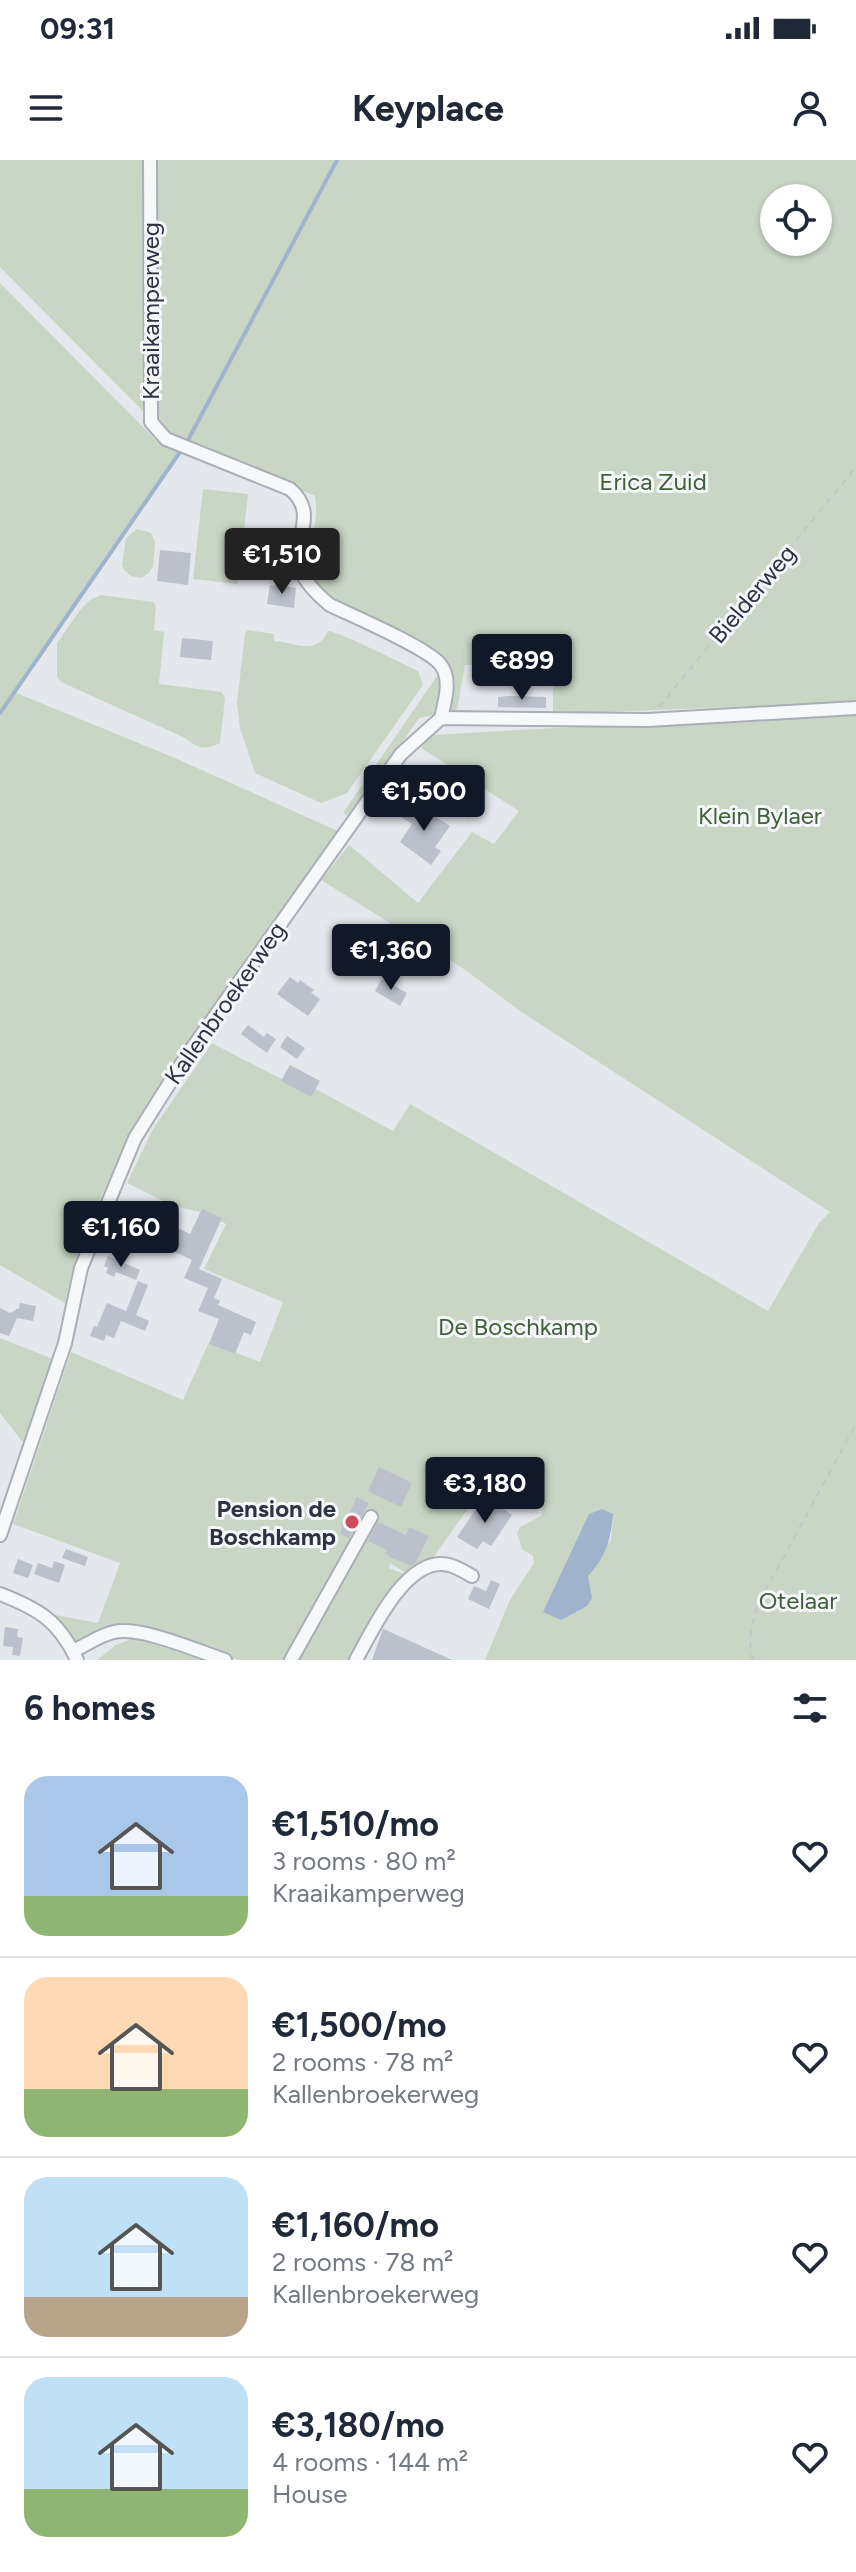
<!DOCTYPE html>
<meta charset="utf-8">
<style>
body{margin:0;font-family:Figtree,sans-serif;background:#f6f6f7;color:#1f2937;height:100vh;display:flex;flex-direction:column;font-size:30px;white-space:nowrap}
*{box-sizing:border-box;margin:0}
p{font-size:26px;color:#747a83}
.icon{flex:none;width:44px;height:44px;fill:none;stroke:currentColor;stroke-width:2;stroke-linecap:round;stroke-linejoin:round}
.map{position:relative;height:1500px;overflow:hidden}
.details{display:flex;flex-direction:column;background:#fff;flex:1}
.details>*{flex:none}
.controls{position:absolute;left:760px;top:24px;display:grid;gap:16px}
.controls a{display:grid;place-items:center;width:72px;height:72px;border-radius:50%;background:#fff;box-shadow:0 2px 6px #0004;font-size:40px}
.price{position:absolute;translate:-50% -68px;padding:0 18px;border-radius:8px;background:#111827;color:#fff;font-size:26px;line-height:52px;filter:drop-shadow(0 2px 4px #0008)}
.price::after{content:'';position:absolute;left:50%;top:48px;width:24px;height:18px;margin-left:-12px;background:inherit;clip-path:polygon(0 0,100% 0,50% 100%)}
.price.active{background:#222;color:#fff}
ul{padding:0;list-style:none}
li{display:flex;align-items:center;gap:24px;height:200px;padding:0 24px}
li+li{border-top:2px solid #e0e1e3}
li span{display:grid;place-items:center;flex:none;width:224px;height:160px;border-radius:24px;color:#555}
li>.icon{margin-inline-start:auto}
span .icon{width:96px;height:96px;fill:#fffc;stroke-width:1}
li b{font-size:34px}
h2{display:flex;justify-content:space-between;align-items:center;height:96px;padding:0 24px;font-size:34px}
.status{display:flex;justify-content:space-between;align-items:center;height:56px;padding:0 40px;background:#fff;direction:ltr}
.status svg{height:22px;fill:currentColor}
header{display:flex;justify-content:space-between;align-items:center;height:104px;padding:0 24px;background:#fff;font-size:36px;font-weight:700}
.map>svg:first-child{display:block}
.green{fill:#c9d6c5;fill-rule:evenodd}
.water{fill:#9fb4cc}
.lines{fill:none;stroke-linecap:round;stroke-linejoin:round}
.stream{stroke:#9fb4cc;stroke-width:4}
.building{fill:#bbc0ca}
.minor-casing{stroke:#a9aeb7;stroke-width:16}
.path{stroke:#c2c5cb;stroke-width:2;stroke-dasharray:6 6;stroke-linecap:butt}
.minor{stroke:#f7f8fa;stroke-width:12}
.poi-dot{fill:#d1495b;stroke:#f4f6f9;stroke-width:3}
.labels{text-anchor:middle;dominant-baseline:central;stroke-width:6;stroke-linejoin:round;paint-order:stroke}
.street-label{font-size:24px;fill:#2b3445;stroke:#f4f6f9}
.park-label{font-size:24px;fill:#3f6138;stroke:#f4f6f9}
.poi-label{font-size:24px;font-weight:bold;fill:#2b3445;stroke:#f4f6f9;text-anchor:end}
</style>
<div class="status"><b>09:31</b><svg viewBox="0 0 49 12"><path d="M0 12V9h3v3zM5 12V6h3v6zM10 12V3h3v9zM15 12V0h3v12zM26 1h20v11H26zM47 4h2v5h-2z"/></svg></div>
<header><svg class="icon" aria-label="menu" viewBox="0 0 24 24"><path d="M4 6h16M4 12h16M4 18h16"/></svg>Keyplace<svg class="icon" aria-label="person" viewBox="0 0 24 24"><circle cx="12" cy="8" r="4"/><path d="M4 21q1-7 8-7t8 7"/></svg></header>
<div class="map">
<svg width="856" height="1500" viewBox="0 0 856 1500">
<rect width="100%" height="100%" fill="#e4e7ec"/>
<!-- green -->
<g class="green">
<path d="M 0,0 L 146,0 L 143,99 L 145,253 L 0,107 Z"/>
<path d="M 155,0 L 856,0 L 856,542 L 553,554 L 553,505 L 465,505 L 457,550 L 419,558 L 350,657 L 343,653 L 439,513 L 445,499 C 415,486 311,445 309,410 C 308,384 320,361 315,336 L 158,268 L 155,253 ZM 774,38 L 818,38 L 818,82 L 774,82 Z"/>
<path d="M 0,123 L 156,280 L 179,290 L 14,532 L 175,598 L 340,672 C 296,736 253,799 209,863 C 150,950 85,1038 65,1143 L 0,1105 Z"/>
<path d="M 203,329 L 248,334 L 238,424 L 193,419 Z"/>
<path d="M 137,369 L 151,373 L 155,382 L 153,406 L 149,413 L 141,418 L 131,416 L 124,410 L 122,405 L 126,378 Z"/>
<path d="M 101,435 L 153,442 L 156,446 L 154,470 L 164,472 L 159,524 L 222,532 L 225,538 L 220,583 C 205,591 197,588 185,578 L 61,522 L 57,517 L 57,483 L 80,450 L 90,440 Z"/>
<path d="M 248,470 L 274,474 L 274,481 C 295,482 316,497 328,471 C 338,471 403,504 418,511 L 423,525 L 347,633 L 321,643 L 255,613 L 240,568 L 237,543 L 245,473 Z"/>
<path d="M 856,555 L 856,1500 L 485,1500 L 510,1440 L 534,1403 L 533,1396 L 522,1389 L 517,1373 L 520,1367 L 541,1356 L 543,1351 L 537,1338 L 490,1318 L 417,1420 L 390,1403 L 389,1408 L 409,1416 L 350,1500 L 238,1500 L 130,1468 L 77,1486 L 55,1455 L 98,1463 L 120,1403 L 13,1364 L 71,1192 L 183,1240 L 209,1182 L 260,1202 L 283,1142 L 204,1109 L 226,1064 L 204,1053 L 171,1045 L 127,1023 L 153,969 L 212,883 L 310,934 L 314,928 L 393,971 L 410,944 L 768,1151 L 819,1063 L 830,1052 L 520,851 L 464,809 L 321,720 L 349,685 L 418,743 L 472,672 L 494,684 L 519,651 L 421,588 L 433,575 L 555,568 ZM 613,1357 L 611,1379 L 588,1416 L 588,1420 L 543,1452 Z"/>
<path d="M 0,1178 L 53,1199 L 25,1285 L 0,1253 Z"/>
<path d="M 134,1478 L 205,1500 L 97,1500 L 116,1485 Z"/>
</g>
<!-- water -->
<path class="water" d="M 602,1349 L 613,1354 C 611,1379 606,1397 588,1416 L 592,1438 L 587,1446 L 561,1460 L 543,1452 L 589,1354 Z"/>
<g class="lines">
<!-- stream -->
<g class="stream">
<path d="M 186,284 L 337,0"/>
<path d="M 0,553 L 180,292"/>
</g>
</g>
<!-- building -->
<g class="building">
<path d="M 160,390 L 191,393 L 188,425 L 157,421 Z"/>
<path d="M 270,425 L 296,428 L 294,448 L 267,444 Z"/>
<path d="M 182,478 L 213,481 L 211,500 L 180,497 Z"/>
<path d="M 509,536 L 546,537 L 546,548 L 498,547 L 498,537 Z"/>
<path d="M 445,616 L 468,628 L 463,634 L 478,644 L 469,658 L 456,650 L 455,644 L 435,630 Z"/>
<path d="M 410,644 L 419,650 L 421,648 L 450,666 L 435,687 L 441,691 L 431,705 L 400,682 L 412,664 L 401,657 Z"/>
<path d="M 356,776 L 365,781 L 361,787 L 370,792 L 361,808 L 335,793 L 344,777 L 353,782 Z"/>
<path d="M 290,817 L 298,823 L 300,820 L 314,830 L 311,833 L 320,839 L 308,856 L 277,834 Z"/>
<path d="M 382,819 L 407,833 L 400,846 L 375,831 Z"/>
<path d="M 248,865 L 264,877 L 267,873 L 276,879 L 267,893 L 241,874 Z"/>
<path d="M 287,876 L 305,888 L 297,899 L 280,887 Z"/>
<path d="M 290,905 L 320,921 L 311,937 L 281,921 Z"/>
<path d="M 144,1049 L 164,1058 L 163,1061 L 190,1074 L 202,1049 L 222,1058 L 199,1109 L 222,1119 L 214,1138 L 220,1141 L 218,1145 L 256,1162 L 251,1175 L 244,1172 L 235,1194 L 209,1184 L 219,1159 L 198,1151 L 208,1128 L 184,1118 L 192,1100 L 141,1077 L 147,1064 L 139,1060 Z"/>
<path d="M 108,1096 L 140,1110 L 136,1120 L 116,1112 L 114,1117 L 106,1113 L 108,1108 L 104,1106 Z"/>
<path d="M 138,1121 L 148,1125 L 136,1155 L 149,1161 L 145,1171 L 121,1161 L 114,1178 L 106,1175 L 104,1181 L 90,1176 L 94,1166 L 97,1167 L 107,1143 L 126,1151 Z"/>
<path d="M 20,1143 L 36,1146 L 33,1161 L 17,1158 L 9,1176 L 0,1173 L 0,1148 L 10,1153 L 19,1148 Z"/>
<path d="M 379,1307 L 412,1323 L 401,1347 L 368,1331 Z"/>
<path d="M 357,1337 L 369,1343 L 349,1378 L 340,1374 L 343,1367 L 341,1364 L 347,1358 Z"/>
<path d="M 488,1338 L 512,1355 L 491,1386 L 483,1381 L 477,1389 L 457,1377 L 476,1349 L 479,1351 Z"/>
<path d="M 378,1362 L 406,1375 L 409,1367 L 429,1376 L 416,1402 L 411,1406 L 390,1397 L 385,1393 L 387,1390 L 368,1381 Z"/>
<path d="M 66,1389 L 88,1397 L 85,1406 L 62,1398 Z"/>
<path d="M 18,1399 L 33,1405 L 28,1418 L 13,1413 Z"/>
<path d="M 54,1401 L 65,1405 L 59,1423 L 34,1414 L 38,1403 L 52,1408 Z"/>
<path d="M 491,1420 L 500,1424 L 489,1449 L 468,1439 L 474,1426 L 486,1431 Z"/>
<path d="M 5,1467 L 18,1469 L 17,1477 L 23,1478 L 20,1496 L 12,1495 L 13,1487 L 3,1486 Z"/>
<path d="M 383,1469 L 386,1470 L 452,1500 L 372,1500 Z"/>
</g>
<g class="lines">
<!-- minor casing -->
<g class="minor-casing">
<g id="minor">
<path d="M 150,0 L 151,262 L 166,279 L 290,329 C 321,355 289,382 301,411 C 307,425 319,436 330,445 C 353,456 426,487 440,504 C 452,518 445,541 441,558"/>
<path d="M 0,1375 L 65,1183 L 81,1108 L 135,978 L 186,897 L 401,594 L 441,558 L 648,560 L 856,548"/>
<path d="M 0,1434 C 39,1449 59,1461 77,1500"/>
<path d="M 73,1491 C 86,1485 100,1475 114,1472 C 141,1466 197,1491 225,1500"/>
<path d="M 291,1500 L 371,1357"/>
<path d="M 356,1500 C 372,1471 407,1394 449,1405 C 457,1407 465,1412 472,1416"/>
</g>
</g>
<!-- path -->
<g class="path">
<path d="M 659,547 L 856,307"/>
<path d="M 753,1500 C 747,1480 752,1464 758,1444 L 856,1264"/>
</g>
<!-- minor -->
<use href="#minor" class="minor"/>
</g>
<!-- markers -->
<circle class="poi-dot" cx="352" cy="1362" r="8"/>
<g class="labels">
<!-- street labels -->
<g class="street-label">
<text transform="translate(150 151) rotate(-90)">Kraaikamperweg</text>
<text transform="translate(752 434) rotate(-50)">Bielderweg</text>
<text transform="translate(225 843) rotate(-55)">Kallenbroekerweg</text>
</g>
<!-- park labels -->
<g class="park-label">
<text x="653" y="321">Erica Zuid</text>
<text x="760" y="655">Klein Bylaer</text>
<text x="518" y="1166">De Boschkamp</text>
<text x="798" y="1440">Otelaar</text>
</g>
<!-- poi labels -->
<g class="poi-label">
<text x="336" y="1348">Pension de<tspan x="336" dy="28">Boschkamp</tspan></text>
</g>
</g>
</svg>
<div class="controls">
<a><svg class="icon" aria-label="locate" viewBox="0 0 24 24"><circle cx="12" cy="12" r="6"/><path d="M12 2v4M12 18v4M2 12h4M18 12h4"/></svg></a>
</div>
<b class="price active" style="left:282px;top:436px">€1,510</b>
<b class="price" style="left:522px;top:542px">€899</b>
<b class="price" style="left:424px;top:673px">€1,500</b>
<b class="price" style="left:391px;top:832px">€1,360</b>
<b class="price" style="left:121px;top:1109px">€1,160</b>
<b class="price" style="left:485px;top:1365px">€3,180</b>
</div>
<section class="details">
<h2>6 homes<svg class="icon" aria-label="filters" viewBox="0 0 24 24"><path d="M4 7h16M4 17h16"/><circle cx="9" cy="7" r="2"/><circle cx="15" cy="17" r="2"/></svg></h2>
<ul>
<li><span style="background:linear-gradient(#a9c7e8 75%,#8fb573 0)"><svg class="icon" aria-label="home" viewBox="0 0 24 24"><path d="M3 11l9-7 9 7M6 9v11h12V9"/></svg></span><div><b>€1,510/mo</b><p>3 rooms · 80 m²</p><p>Kraaikamperweg</p></div><svg class="icon" aria-label="heart" viewBox="0 0 24 24"><path d="M12 20l-8-8c-3-5 5-10 8-4 3-6 11-1 8 4z"/></svg></li>
<li><span style="background:linear-gradient(#ffd9b3 70%,#8fb573 0)"><svg class="icon" aria-label="home" viewBox="0 0 24 24"><path d="M3 11l9-7 9 7M6 9v11h12V9"/></svg></span><div><b>€1,500/mo</b><p>2 rooms · 78 m²</p><p>Kallenbroekerweg</p></div><svg class="icon" aria-label="heart" viewBox="0 0 24 24"><path d="M12 20l-8-8c-3-5 5-10 8-4 3-6 11-1 8 4z"/></svg></li>
<li><span style="background:linear-gradient(#bfe0f5 75%,#b9a48a 0)"><svg class="icon" aria-label="home" viewBox="0 0 24 24"><path d="M3 11l9-7 9 7M6 9v11h12V9"/></svg></span><div><b>€1,160/mo</b><p>2 rooms · 78 m²</p><p>Kallenbroekerweg</p></div><svg class="icon" aria-label="heart" viewBox="0 0 24 24"><path d="M12 20l-8-8c-3-5 5-10 8-4 3-6 11-1 8 4z"/></svg></li>
<li><span style="background:linear-gradient(#bfe0f5 70%,#8fb573 0)"><svg class="icon" aria-label="home" viewBox="0 0 24 24"><path d="M3 11l9-7 9 7M6 9v11h12V9"/></svg></span><div><b>€3,180/mo</b><p>4 rooms · 144 m²</p><p>House</p></div><svg class="icon" aria-label="heart" viewBox="0 0 24 24"><path d="M12 20l-8-8c-3-5 5-10 8-4 3-6 11-1 8 4z"/></svg></li>
</ul>
</section>
